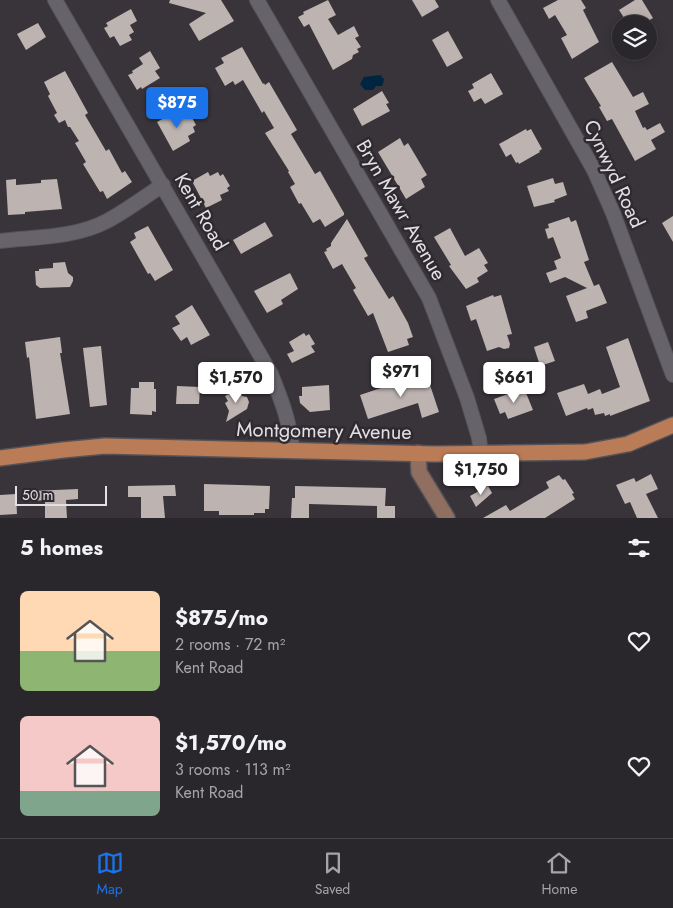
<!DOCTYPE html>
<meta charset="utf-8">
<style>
body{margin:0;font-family:Jost,sans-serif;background:#363338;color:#f1f3f6;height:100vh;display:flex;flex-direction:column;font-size:19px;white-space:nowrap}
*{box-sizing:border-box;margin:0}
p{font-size:16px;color:#a5a5a9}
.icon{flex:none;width:28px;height:28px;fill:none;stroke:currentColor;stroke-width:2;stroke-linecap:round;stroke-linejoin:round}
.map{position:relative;height:518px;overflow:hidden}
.side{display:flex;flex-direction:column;background:#2a272c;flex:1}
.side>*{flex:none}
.buttons{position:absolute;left:612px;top:15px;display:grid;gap:10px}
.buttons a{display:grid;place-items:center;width:45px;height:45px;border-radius:50%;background:#2a272c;box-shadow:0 2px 12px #0003,0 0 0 1px #464448;font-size:25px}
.scale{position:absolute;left:15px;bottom:12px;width:92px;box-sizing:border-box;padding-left:5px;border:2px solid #e3e0e4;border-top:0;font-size:14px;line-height:18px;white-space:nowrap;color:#e3e0e4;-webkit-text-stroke:4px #2e2a30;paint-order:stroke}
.price{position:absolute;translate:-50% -42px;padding:0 11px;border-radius:5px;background:#fff;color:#222;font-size:16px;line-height:32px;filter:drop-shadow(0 1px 2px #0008)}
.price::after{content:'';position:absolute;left:50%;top:30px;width:15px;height:11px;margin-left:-8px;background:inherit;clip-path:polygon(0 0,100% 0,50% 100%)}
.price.selected{background:#1a73e8;color:#fff}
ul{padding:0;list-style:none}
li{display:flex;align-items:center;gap:15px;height:125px;padding:0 20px}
li span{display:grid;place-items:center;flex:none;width:140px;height:100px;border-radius:8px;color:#555}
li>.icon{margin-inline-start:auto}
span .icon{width:60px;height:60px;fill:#fffc;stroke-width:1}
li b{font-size:21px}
h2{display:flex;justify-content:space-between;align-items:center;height:60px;padding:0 20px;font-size:21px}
.menu{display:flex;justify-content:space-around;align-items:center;height:70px;border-top:1px solid #464448;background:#2a272c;font-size:14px;color:#a5a5a9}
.menu a{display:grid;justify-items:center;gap:2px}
.menu .selected{color:#1a73e8}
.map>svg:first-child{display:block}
.water{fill:#002541}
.building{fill:#bdb3b1}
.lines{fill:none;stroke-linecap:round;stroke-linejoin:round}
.street-casing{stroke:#565358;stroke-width:16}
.secondary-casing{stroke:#565358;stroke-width:18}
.primary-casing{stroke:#565358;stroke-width:18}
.street{stroke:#67636a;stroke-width:14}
.secondary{stroke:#916f60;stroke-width:15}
.primary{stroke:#ba7c57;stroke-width:15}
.labels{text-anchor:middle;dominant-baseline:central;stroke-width:5;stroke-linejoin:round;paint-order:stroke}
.street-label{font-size:20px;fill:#e3e0e4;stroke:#2e2a30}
</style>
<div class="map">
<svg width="673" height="518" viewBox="0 0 673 518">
<rect width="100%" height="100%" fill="#38343a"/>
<!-- water -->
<path class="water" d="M 381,75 L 382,78 L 384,78 L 383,84 L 382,86 L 376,86 L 373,90 L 365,90 L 360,84 L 364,77 Z"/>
<!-- building -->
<g class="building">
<path d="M 170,0 L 221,0 L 234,21 L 199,41 L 189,24 L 206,13 L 169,3 Z"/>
<path d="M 328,0 L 336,15 L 328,19 L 338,35 L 354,26 L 359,36 L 355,38 L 361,47 L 357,49 L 359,52 L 353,55 L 352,59 L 333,70 L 309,24 L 304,27 L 298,17 L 304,14 L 303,12 Z"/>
<path d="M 412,0 L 435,0 L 439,7 L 422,17 Z"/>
<path d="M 558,0 L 581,0 L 586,8 L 583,10 L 599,42 L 572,59 L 561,38 L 567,35 L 555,15 L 549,19 L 543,8 Z"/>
<path d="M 635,0 L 642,0 L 653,18 L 643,24 L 628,24 L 619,10 Z"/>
<path d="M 131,9 L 137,21 L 130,25 L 134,32 L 129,35 L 132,40 L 120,46 L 114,36 L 110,38 L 104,28 L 108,26 L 106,23 Z"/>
<path d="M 38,23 L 46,37 L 26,50 L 17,34 Z"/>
<path d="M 448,31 L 463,58 L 447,67 L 432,40 Z"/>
<path d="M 242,47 L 263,84 L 264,83 L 265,85 L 269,82 L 297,130 L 291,134 L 315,174 L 320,171 L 344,213 L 344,215 L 325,227 L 320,219 L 313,223 L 301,203 L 299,204 L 290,187 L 295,184 L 288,172 L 289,171 L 265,133 L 274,128 L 264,111 L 262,113 L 243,80 L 235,85 L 233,81 L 225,86 L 215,68 L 224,63 L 221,58 Z"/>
<path d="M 150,51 L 160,68 L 155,71 L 160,78 L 142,89 L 141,87 L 137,90 L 128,75 L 133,73 L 132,71 L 143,64 L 139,58 Z"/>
<path d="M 612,62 L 633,97 L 643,92 L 649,104 L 635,111 L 643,128 L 645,127 L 647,130 L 660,123 L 665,132 L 651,140 L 656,149 L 635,161 L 612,119 L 607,121 L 599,107 L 601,106 L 584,78 Z"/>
<path d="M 65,71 L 88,113 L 85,115 L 106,151 L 109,149 L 122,173 L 125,171 L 132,182 L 107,199 L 103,191 L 100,192 L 83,164 L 86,162 L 75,143 L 79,141 L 70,127 L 68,127 L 65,120 L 59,123 L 54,115 L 57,113 L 48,96 L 50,94 L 44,82 Z"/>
<path d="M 491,73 L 503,94 L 485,104 L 481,98 L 474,102 L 468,91 L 474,88 L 472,84 Z"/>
<path d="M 382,91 L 389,103 L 386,104 L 390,111 L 362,126 L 353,109 Z"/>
<path d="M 184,112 L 187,116 L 190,114 L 196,125 L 193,127 L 195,132 L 188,136 L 190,141 L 173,151 L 157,122 L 173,113 L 175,117 Z"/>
<path d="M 526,129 L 527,131 L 531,129 L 542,149 L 539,151 L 540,152 L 519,164 L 518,162 L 516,163 L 511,154 L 506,157 L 499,144 Z"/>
<path d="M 400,138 L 404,146 L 408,143 L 427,175 L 421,179 L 425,187 L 406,199 L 378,152 Z"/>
<path d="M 208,172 L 210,176 L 218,172 L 220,176 L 223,174 L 230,186 L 227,188 L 229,191 L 220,195 L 222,200 L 206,208 L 192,181 Z"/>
<path d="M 553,178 L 555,184 L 563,182 L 567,195 L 554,200 L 555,202 L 534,207 L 527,186 Z"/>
<path d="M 16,179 L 16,185 L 41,183 L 41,180 L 57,179 L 62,209 L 25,212 L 25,214 L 8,215 L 6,180 Z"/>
<path d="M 673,216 L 673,242 L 662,223 Z"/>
<path d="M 569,217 L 571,222 L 576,220 L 589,260 L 584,262 L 594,286 L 599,284 L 607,303 L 586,311 L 588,318 L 576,322 L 566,296 L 587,288 L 565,277 L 550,283 L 546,273 L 557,269 L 554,261 L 561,258 L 553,237 L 548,239 L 545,229 L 549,228 L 548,224 Z"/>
<path d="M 347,219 L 368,256 L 364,258 L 389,299 L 393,296 L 408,323 L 413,337 L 407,339 L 409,345 L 388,352 L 373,313 L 368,316 L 353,290 L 356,288 L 342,264 L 333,269 L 324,252 L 327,251 L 326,249 L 331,246 L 331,243 Z"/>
<path d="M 265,222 L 273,236 L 241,254 L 233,240 Z"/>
<path d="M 148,226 L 173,270 L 155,281 L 150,273 L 148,274 L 130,242 L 136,238 L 134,233 Z"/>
<path d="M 450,228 L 465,256 L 479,248 L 488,263 L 484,265 L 488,271 L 477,278 L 479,282 L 466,289 L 449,266 L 451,265 L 434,237 Z"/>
<path d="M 65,262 L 68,273 L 73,277 L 73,281 L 70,287 L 40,288 L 36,285 L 35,271 L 39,271 L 39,269 L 53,268 L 53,263 Z"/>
<path d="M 290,273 L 298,289 L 281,300 L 283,304 L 267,313 L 254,291 Z"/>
<path d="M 493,295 L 494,297 L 501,295 L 512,334 L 507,335 L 510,344 L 509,348 L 504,349 L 499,347 L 487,351 L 476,319 L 471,321 L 466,306 Z"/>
<path d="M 192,305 L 210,335 L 191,345 L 187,337 L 181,341 L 172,328 L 180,324 L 175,316 Z"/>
<path d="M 304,333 L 306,336 L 309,334 L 315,344 L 311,346 L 315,352 L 292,363 L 287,354 L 294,351 L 289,342 Z"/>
<path d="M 60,337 L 62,353 L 60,353 L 70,414 L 36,419 L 29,357 L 27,358 L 25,342 Z"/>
<path d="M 628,338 L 650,401 L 610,416 L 610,414 L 605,416 L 604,413 L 595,415 L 593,408 L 588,410 L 587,408 L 566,416 L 557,393 L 584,384 L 588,394 L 600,389 L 602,394 L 620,387 L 606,347 Z"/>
<path d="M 548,342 L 555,361 L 540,366 L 534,347 Z"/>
<path d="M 101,346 L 107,405 L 90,407 L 83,348 Z"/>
<path d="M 426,373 L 439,412 L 422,418 L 418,403 L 368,419 L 360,395 Z"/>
<path d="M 139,382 L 154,382 L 154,389 L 156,389 L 156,412 L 152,411 L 152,415 L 130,414 L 131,388 L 139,388 Z"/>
<path d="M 329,385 L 330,410 L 310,412 L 300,403 L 299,396 L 302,396 L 302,387 Z"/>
<path d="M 177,386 L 200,387 L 199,404 L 176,404 Z"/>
<path d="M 524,388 L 533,410 L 508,419 L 505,412 L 500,414 L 494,399 Z"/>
<path d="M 238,389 L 242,396 L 247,397 L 249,402 L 247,409 L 226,422 L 229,411 L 225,403 L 228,401 L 225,396 Z"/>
<path d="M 651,474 L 658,489 L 646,494 L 658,518 L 637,518 L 630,502 L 625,504 L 616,485 L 634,478 L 636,482 Z"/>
<path d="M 559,475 L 563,480 L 565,479 L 574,493 L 572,494 L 575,499 L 545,518 L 483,518 L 506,505 L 510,511 L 549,488 L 546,482 Z"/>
<path d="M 204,484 L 270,486 L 269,509 L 265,509 L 265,513 L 254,513 L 254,515 L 219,515 L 219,511 L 204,511 Z"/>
<path d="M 175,485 L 176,496 L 163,496 L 165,518 L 141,518 L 141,497 L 128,497 L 128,486 Z"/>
<path d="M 295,486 L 386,488 L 385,506 L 395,506 L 395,518 L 377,518 L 377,506 L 309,504 L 309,518 L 291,518 L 292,498 L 295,498 Z"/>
<path d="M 488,486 L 492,493 L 476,507 L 470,496 Z"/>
<path d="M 78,489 L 78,499 L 66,500 L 67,518 L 45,518 L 45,500 L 33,501 L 32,491 Z"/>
<path d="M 16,494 L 17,514 L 0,515 L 0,495 Z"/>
</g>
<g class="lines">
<!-- street casing -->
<g class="street-casing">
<g id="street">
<path d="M 55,0 L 271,374 C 281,399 291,424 292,451"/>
<path d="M 257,0 L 429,298 L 467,398 L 479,438 L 481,453"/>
<path d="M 498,0 L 594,170 L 613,213 L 673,375"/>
<path d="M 0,241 C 35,237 75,238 107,221 C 126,211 144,197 163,185"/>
</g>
</g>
<!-- secondary casing -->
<g class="secondary-casing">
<path id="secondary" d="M 418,453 L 419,472 L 447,518"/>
</g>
<!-- primary casing -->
<g class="primary-casing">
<path id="primary" d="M 0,458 L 63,450 L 105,446 L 434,454 L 585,452 L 628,444 L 673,425"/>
</g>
<!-- street -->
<use href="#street" class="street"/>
<!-- secondary -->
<use href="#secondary" class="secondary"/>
<!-- primary -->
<use href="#primary" class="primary"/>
</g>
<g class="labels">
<!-- street labels -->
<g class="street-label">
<text transform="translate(614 174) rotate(65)">Cynwyd Road</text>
<text transform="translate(401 210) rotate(60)">Bryn Mawr Avenue</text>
<text transform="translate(201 212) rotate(60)">Kent Road</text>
<text transform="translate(324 431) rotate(1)">Montgomery Avenue</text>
</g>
</g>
</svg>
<div class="buttons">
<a><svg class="icon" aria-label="layers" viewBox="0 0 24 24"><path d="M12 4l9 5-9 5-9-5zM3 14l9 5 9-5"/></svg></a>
</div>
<div class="scale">50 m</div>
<b class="price selected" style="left:177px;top:129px">$875</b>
<b class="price" style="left:401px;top:398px">$971</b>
<b class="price" style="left:236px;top:404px">$1,570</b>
<b class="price" style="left:514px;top:404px">$661</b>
<b class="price" style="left:481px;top:496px">$1,750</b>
</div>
<section class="side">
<h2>5 homes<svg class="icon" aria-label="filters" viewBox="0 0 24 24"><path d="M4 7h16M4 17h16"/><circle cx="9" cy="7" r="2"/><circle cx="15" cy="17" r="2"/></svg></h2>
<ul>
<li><span style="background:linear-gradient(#ffd9b3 60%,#8fb573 0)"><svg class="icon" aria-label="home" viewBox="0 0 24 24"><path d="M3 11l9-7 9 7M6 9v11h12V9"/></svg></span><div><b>$875/mo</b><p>2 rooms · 72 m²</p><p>Kent Road</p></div><svg class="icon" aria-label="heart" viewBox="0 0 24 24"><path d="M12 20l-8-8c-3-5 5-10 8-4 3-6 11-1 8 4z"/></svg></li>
<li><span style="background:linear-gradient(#f6c9c9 75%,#7fa58c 0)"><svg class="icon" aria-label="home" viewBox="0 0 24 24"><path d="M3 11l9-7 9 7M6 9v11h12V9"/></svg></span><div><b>$1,570/mo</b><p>3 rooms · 113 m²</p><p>Kent Road</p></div><svg class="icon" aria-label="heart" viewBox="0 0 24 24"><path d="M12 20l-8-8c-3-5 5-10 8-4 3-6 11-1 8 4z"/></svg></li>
</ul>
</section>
<nav class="menu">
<a class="selected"><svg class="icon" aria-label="map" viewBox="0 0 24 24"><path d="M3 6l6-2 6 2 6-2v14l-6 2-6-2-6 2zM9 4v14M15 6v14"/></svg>Map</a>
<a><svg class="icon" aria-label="saved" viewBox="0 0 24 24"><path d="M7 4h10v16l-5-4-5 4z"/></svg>Saved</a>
<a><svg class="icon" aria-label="home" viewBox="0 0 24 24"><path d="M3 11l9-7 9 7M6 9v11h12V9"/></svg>Home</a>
</nav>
